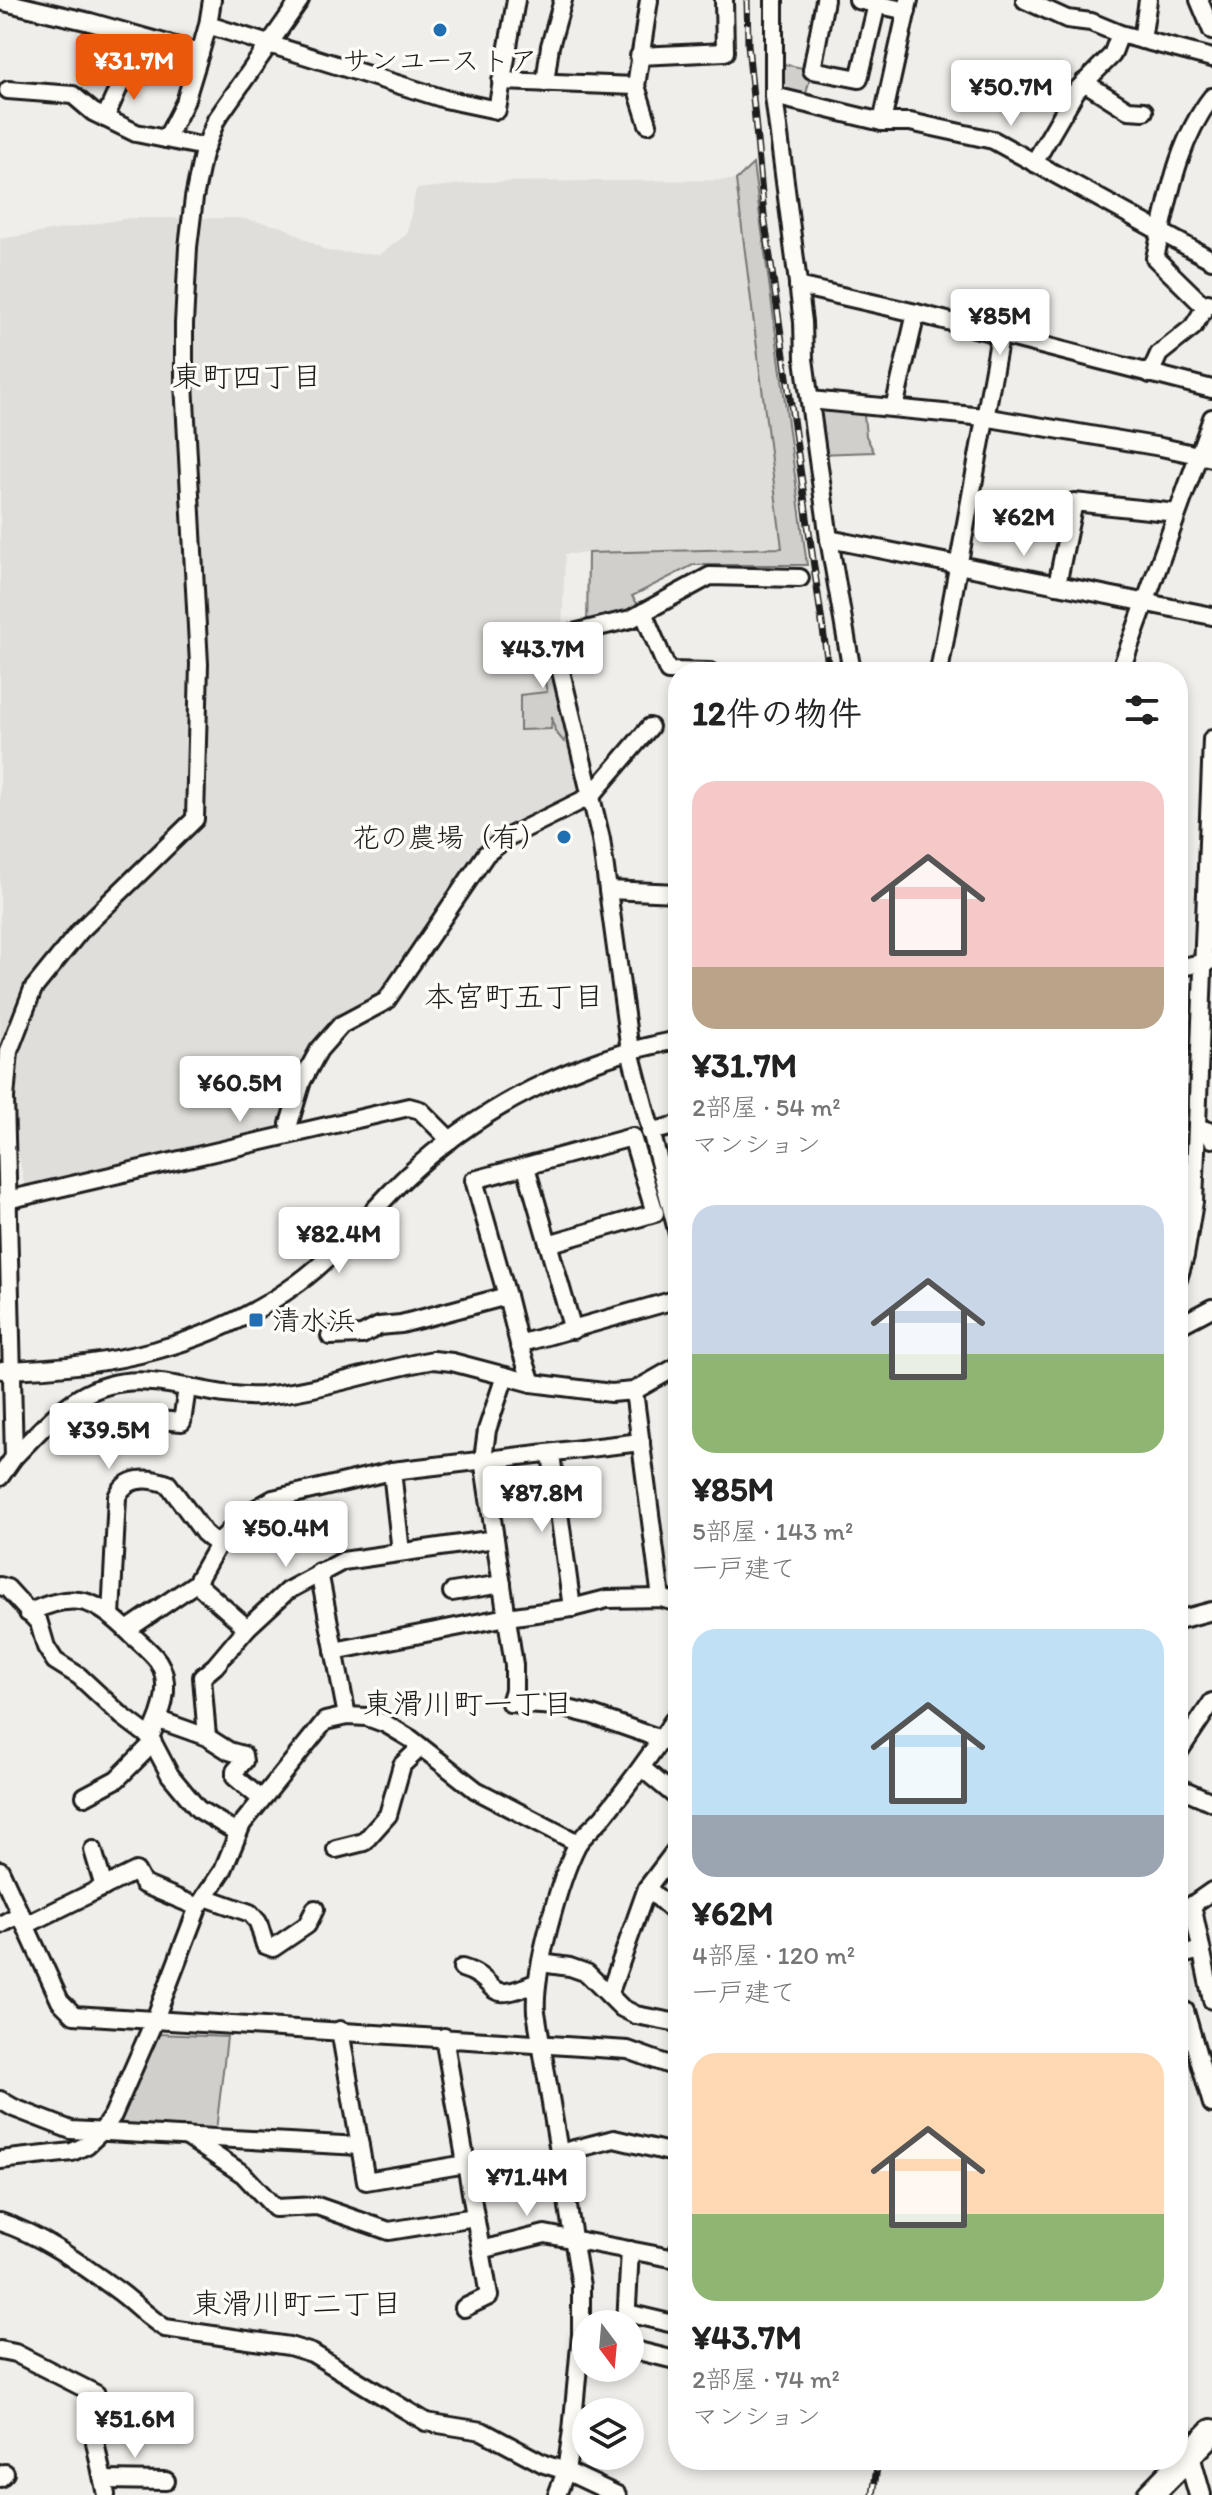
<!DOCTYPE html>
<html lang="ja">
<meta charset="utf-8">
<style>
body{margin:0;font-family:Itim,"Klee One",sans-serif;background:#f6f6f6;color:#222;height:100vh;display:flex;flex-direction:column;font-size:30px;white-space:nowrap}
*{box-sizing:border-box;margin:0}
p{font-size:26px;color:#767676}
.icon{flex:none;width:44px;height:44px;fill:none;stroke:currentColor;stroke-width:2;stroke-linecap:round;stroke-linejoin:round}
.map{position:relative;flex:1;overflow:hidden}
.sheet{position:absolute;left:668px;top:662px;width:520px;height:1808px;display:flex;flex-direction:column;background:#fff;border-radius:32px;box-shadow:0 4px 12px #0003}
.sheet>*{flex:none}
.needle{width:52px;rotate:164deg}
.tools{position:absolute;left:572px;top:2310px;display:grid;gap:16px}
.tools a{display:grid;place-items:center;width:72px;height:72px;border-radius:50%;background:#fff;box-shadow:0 4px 12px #0003;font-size:40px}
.price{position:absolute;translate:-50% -68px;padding:0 18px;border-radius:8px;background:#fff;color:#222;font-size:26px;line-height:52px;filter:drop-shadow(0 2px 4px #0008)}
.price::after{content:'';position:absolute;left:50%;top:48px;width:24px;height:18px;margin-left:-12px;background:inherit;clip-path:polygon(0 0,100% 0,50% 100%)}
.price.selected{background:#ea580c;color:#fff}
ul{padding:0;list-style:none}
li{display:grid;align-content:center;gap:16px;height:424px;padding:0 24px}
li span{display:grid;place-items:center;height:248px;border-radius:24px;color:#555}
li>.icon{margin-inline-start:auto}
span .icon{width:144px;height:144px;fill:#fffc;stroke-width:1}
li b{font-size:34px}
h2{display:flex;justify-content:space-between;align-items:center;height:96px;padding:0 24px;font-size:34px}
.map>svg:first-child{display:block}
.built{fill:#e0deda}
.green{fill:#d0cfcc;stroke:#767674;stroke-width:2}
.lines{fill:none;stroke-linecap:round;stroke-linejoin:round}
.minor-casing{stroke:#1c1c1c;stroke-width:22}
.major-casing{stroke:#1c1c1c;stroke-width:26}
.highway-casing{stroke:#1c1c1c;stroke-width:30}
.minor{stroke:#fdfcf7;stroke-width:16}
.major{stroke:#fdfcf7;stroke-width:20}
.highway{stroke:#fdfcf7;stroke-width:24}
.rail-casing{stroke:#1c1c1c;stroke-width:7}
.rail{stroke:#fdfcf7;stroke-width:4;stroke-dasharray:12;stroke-linecap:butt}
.poi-dot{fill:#1f6fb2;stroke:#fdfcf7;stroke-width:3}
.labels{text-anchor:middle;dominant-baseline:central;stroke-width:7;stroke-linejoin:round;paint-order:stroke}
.poi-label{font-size:28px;fill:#1c1c1c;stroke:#fdfcf7}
.neighbourhood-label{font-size:30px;fill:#1c1c1c;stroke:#fdfcf7}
</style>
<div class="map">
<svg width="1212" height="2495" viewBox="0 0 1212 2495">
<rect width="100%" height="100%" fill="#f0eeea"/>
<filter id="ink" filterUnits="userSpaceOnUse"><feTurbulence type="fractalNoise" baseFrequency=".0125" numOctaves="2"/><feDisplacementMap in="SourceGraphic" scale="16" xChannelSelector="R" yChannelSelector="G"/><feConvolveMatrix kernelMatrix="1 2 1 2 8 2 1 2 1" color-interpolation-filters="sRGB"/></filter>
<g filter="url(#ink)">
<!-- built -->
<path class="built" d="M 736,180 L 782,548 L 565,554 L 561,656 L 574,707 L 563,716 L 583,797 L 505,839 L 401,979 L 319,1050 L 289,1124 L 25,1189 L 15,1135 L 0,1117 L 0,239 L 130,218 L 240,218 L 283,227 L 327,251 L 379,255 L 407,234 L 416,189 L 482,182 Z"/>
<!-- green -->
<g class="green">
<path d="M 774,62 L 812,70 L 804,102 L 774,96 Z"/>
<path d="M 753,164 L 807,565 L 693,565 L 632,596 L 643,612 L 587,631 L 588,553 L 782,548 L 736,180 Z"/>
<path d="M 810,400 L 863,405 L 866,436 L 874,452 L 817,454 Z"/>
<path d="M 534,654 L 550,667 L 567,735 L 564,742 L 555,731 L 552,716 L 551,729 L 520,730 L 520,695 L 547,692 L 544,677 L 530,657 Z"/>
<path d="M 158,2034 L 227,2037 L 216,2130 L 111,2132 Z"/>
</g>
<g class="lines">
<!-- minor casing -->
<g class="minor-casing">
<g id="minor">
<path d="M 774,0 L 774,96 L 803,322 L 804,359 L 829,539 L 852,672"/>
<path d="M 825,0 L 812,70 L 859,79 L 877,4"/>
<path d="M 858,0 L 907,11"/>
<path d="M 1025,0 L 1067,19 L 1091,22 L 1120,34 L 1212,58"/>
<path d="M 1199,0 L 1212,31"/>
<path d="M 0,1 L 90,22 L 200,53 L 208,25 L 445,99 L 497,110 L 516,0"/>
<path d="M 208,25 L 212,0"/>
<path d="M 1142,40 L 1148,0"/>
<path d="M 639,56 L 725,52 L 724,0"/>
<path d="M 501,81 L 636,86"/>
<path d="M 1084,82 L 1128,110 L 1144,111"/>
<path d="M 545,83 L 550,46 L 563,0"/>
<path d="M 8,90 L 73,95 L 93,112 L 136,133 L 205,147"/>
<path d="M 774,96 L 882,122 L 910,122 L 993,140 L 1212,260"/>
<path d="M 105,118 L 127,69"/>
<path d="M 882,122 L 909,0"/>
<path d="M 648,124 L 636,86 L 649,0"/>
<path d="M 166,139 L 185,102 L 200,53"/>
<path d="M 1034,163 L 1076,91 L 1112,55 L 1120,34"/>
<path d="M 798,286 L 916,313 L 1212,389"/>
<path d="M 1205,307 L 1155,258 C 1168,202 1176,143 1212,97"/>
<path d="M 1150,374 L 1159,354 L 1193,327 L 1208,303 L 1212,305"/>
<path d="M 810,400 L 984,417 L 1161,447 L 1212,458"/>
<path d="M 894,408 L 916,313"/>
<path d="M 829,539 L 1212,616"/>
<path d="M 1057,585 L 1074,502 L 1177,513"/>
<path d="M 643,612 L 668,671 L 710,672"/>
<path d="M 939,672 L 1000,336"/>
<path d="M 1120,672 L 1212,418"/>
<path d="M 608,890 L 678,893"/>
<path d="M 1178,968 L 1210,961"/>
<path d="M 1197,1127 L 1209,1131 L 1212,1139"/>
<path d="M 650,1132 L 678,1125"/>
<path d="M 291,1133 L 289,1124 L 302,1081 L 319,1050 L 341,1025 L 386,1001 L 486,854 L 508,837 L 591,796 L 650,727"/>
<path d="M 526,1167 L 573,1330"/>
<path d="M 7,1200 L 409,1107 L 420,1110 L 450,1140"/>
<path d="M 678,1234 L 630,1051 L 601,839 L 553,638 L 631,619 L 710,576 L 800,578"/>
<path d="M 1178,1279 L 1185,1256 L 1194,1202 L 1212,739"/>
<path d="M 507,1296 L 474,1180 L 632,1137 L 655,1213 L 548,1244"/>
<path d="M 1178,1326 L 1212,1308"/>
<path d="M 330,1336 L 362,1335 L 379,1326 L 401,1324 L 507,1296 L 519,1344 L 532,1383"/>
<path d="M 519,1344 L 678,1299"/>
<path d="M 2,1370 C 108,1368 211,1347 298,1283 C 339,1253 370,1212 406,1177 C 480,1107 578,1058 678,1040"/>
<path d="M 505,1376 L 487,1430 L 483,1459 L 514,1665 L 514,1690 L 510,1703 L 556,1706 L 592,1715 L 661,1739"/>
<path d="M 634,1391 L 661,1598"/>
<path d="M 82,1436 L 123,1417 L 182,1422 L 187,1388"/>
<path d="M 551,1454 L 572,1608"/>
<path d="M 14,1457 C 55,1415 87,1375 152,1382 C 189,1385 223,1398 261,1396 C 320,1391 375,1370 433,1360 L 452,1362 L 532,1383 L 611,1393 L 634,1391 L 678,1366"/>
<path d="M 392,1471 L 401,1552"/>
<path d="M 0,1477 L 14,1457 L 5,1098 L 9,1051 L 33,989 L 80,931 L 195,819 L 199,664 L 184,382 L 184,324 L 188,247 L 194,198 L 203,154 L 216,120 L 300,0"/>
<path d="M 319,1572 L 347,1716"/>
<path d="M 196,1583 L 247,1628"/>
<path d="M 0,1586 L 7,1588 L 39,1623 L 46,1647 L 55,1661 L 79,1676 L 122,1716 L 150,1737 L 170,1775 L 198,1809 L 238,1833"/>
<path d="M 452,1592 L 502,1584"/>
<path d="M 28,1613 C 75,1590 96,1599 131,1634 C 139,1642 151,1651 158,1661 C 173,1684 161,1716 150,1737"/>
<path d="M 111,1616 L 117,1497 C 126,1476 148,1477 168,1484 L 204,1533 L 211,1539 L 220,1541"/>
<path d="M 1178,1620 L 1212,1611"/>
<path d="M 127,1630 L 196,1583 L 220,1541 L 245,1515 L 273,1499 L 392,1471 L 641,1442"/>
<path d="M 334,1651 L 507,1617 L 572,1608 L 607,1599 L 661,1598 L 678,1603"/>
<path d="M 159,1720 L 207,1737 L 229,1751 L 243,1755 L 244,1761 L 235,1771 L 235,1777 L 260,1798"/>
<path d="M 207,1737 L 202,1677 L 215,1666 L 247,1628 L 287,1591 L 343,1561 L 495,1539"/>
<path d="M 1178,1753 L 1212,1702"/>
<path d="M 642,1768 L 678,1798"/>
<path d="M 1178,1787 L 1212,1802"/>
<path d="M 85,1796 L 117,1779 L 153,1743"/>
<path d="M 336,1849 L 364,1842 L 388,1815 L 402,1765 L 421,1747"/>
<path d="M 93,1850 L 104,1887"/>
<path d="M 0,1870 L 60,2001 L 74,2015 L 628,2050 L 678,2068"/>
<path d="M 647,1888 L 678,1915"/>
<path d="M 1212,1891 L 1192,1905 L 1212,2000"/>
<path d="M 205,1897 L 250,1913 L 258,1922 L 265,1945 L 273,1948 L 307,1925 L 315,1909"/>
<path d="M 0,1925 L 21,1914"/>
<path d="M 26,1925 L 136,1871 L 143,1884 L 198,1907"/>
<path d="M 1178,1956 L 1201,1950"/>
<path d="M 541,1963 L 570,1967 L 587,1973 L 622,2008 L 636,2015 L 678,2023"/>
<path d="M 462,1968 C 503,1980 480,2007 537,1982"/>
<path d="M 609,1995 L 647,1888 L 678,1847"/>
<path d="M 1185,2011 L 1212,2104"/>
<path d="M 340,2030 L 366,2181 L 466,2164"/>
<path d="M 444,2037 L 489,2296 L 464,2308"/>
<path d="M 0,2100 L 14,2108 L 71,2130 L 360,2146"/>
<path d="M 186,2136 L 243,2174 L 275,2208 L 317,2206 L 389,2231 L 475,2217"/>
<path d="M 559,2153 L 614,2139 L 678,2154"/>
<path d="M 0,2160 L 72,2152 L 87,2145 L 102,2131 L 113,2115 L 155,2019 L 198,1907 L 223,1870 L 242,1824 L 325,1721 L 347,1716 L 367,1717 L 386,1724 L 411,1739 L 476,1790 L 578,1843"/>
<path d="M 0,2222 C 42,2235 81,2264 117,2290 C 134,2302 147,2317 165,2328 L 289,2346 L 312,2353 L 426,2422 L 482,2431 L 544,2464 L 566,2471 L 617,2495"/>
<path d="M 481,2250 L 545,2234 L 676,2259 L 678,2251"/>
<path d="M 627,2313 L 678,2325"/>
<path d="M 626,2324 L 630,2250"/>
<path d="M 630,2349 L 675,2360"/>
<path d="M 0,2350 L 15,2353 L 96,2394 L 99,2412 L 95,2442 L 106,2495"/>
<path d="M 1178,2419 L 1189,2456"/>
<path d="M 0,2478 L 5,2473"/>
<path d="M 103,2480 L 166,2481"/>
<path d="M 557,2495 L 566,2471 L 572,2431 L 581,2334 L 581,2286 L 536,2012 C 533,1974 559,1880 577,1845 C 584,1833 598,1824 606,1813 C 632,1781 656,1748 678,1713"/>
</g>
</g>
<!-- major casing -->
<g class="major-casing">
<path id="major" d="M 1189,2456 L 1200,2495"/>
</g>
<!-- highway casing -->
<g class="highway-casing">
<path id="highway" d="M 1150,2495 L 1212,2432"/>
</g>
<!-- minor -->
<use href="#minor" class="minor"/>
<!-- major -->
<use href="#major" class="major"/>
<!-- highway -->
<use href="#highway" class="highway"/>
<!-- rail casing -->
<g class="rail-casing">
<g id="rail">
<path d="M 747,0 L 748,44 L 764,215 L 829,672"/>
<path d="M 873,2495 L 878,2460"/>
</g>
</g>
<!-- rail -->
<use href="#rail" class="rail"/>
</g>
</g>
<!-- markers -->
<g class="poi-dot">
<circle cx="440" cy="30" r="8"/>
<circle cx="564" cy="837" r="8"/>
<rect x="248" y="1312" width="16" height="16" rx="4"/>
</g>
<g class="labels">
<!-- poi labels -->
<g class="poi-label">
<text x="440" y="60">サンユーストア</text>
<text x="548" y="837" text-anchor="end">花の農場（有）</text>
<text x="272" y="1320" text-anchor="start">清水浜</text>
</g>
<!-- neighbourhood labels -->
<g class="neighbourhood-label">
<text x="247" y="376">東町四丁目</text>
<text x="514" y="996">本宮町五丁目</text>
<text x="468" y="1703">東滑川町一丁目</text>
<text x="297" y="2303">東滑川町二丁目</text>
</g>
</g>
</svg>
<div class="tools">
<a><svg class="needle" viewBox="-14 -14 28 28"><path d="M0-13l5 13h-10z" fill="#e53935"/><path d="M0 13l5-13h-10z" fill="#767676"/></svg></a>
<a><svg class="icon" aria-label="layers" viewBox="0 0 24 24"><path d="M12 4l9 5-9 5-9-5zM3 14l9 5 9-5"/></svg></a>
</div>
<b class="price selected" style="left:134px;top:102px">¥31.7M</b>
<b class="price" style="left:1011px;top:128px">¥50.7M</b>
<b class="price" style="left:1000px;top:357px">¥85M</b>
<b class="price" style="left:1024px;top:558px">¥62M</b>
<b class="price" style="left:543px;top:690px">¥43.7M</b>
<b class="price" style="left:240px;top:1124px">¥60.5M</b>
<b class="price" style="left:339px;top:1275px">¥82.4M</b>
<b class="price" style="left:109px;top:1471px">¥39.5M</b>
<b class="price" style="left:542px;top:1534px">¥87.8M</b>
<b class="price" style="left:286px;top:1569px">¥50.4M</b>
<b class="price" style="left:527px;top:2218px">¥71.4M</b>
<b class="price" style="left:135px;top:2460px">¥51.6M</b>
<section class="sheet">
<h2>12件の物件<svg class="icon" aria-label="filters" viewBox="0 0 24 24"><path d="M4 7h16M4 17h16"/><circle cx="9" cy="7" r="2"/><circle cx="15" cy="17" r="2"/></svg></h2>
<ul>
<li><span style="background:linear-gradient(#f6c9c9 75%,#b9a48a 0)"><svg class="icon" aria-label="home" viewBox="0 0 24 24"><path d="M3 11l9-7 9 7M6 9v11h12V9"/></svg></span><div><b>¥31.7M</b><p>2部屋 · 54 m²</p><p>マンション</p></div></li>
<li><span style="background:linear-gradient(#c9d6e8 60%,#8fb573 0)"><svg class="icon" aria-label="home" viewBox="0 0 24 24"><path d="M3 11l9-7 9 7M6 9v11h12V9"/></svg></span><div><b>¥85M</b><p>5部屋 · 143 m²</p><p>一戸建て</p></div></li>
<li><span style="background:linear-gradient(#bfe0f5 75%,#9aa5b1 0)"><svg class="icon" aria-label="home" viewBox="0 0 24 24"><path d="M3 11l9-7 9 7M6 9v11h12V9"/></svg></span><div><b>¥62M</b><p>4部屋 · 120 m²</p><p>一戸建て</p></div></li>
<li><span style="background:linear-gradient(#ffd9b3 65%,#8fb573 0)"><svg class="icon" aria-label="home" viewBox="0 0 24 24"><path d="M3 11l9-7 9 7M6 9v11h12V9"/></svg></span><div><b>¥43.7M</b><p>2部屋 · 74 m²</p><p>マンション</p></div></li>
</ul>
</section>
</div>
